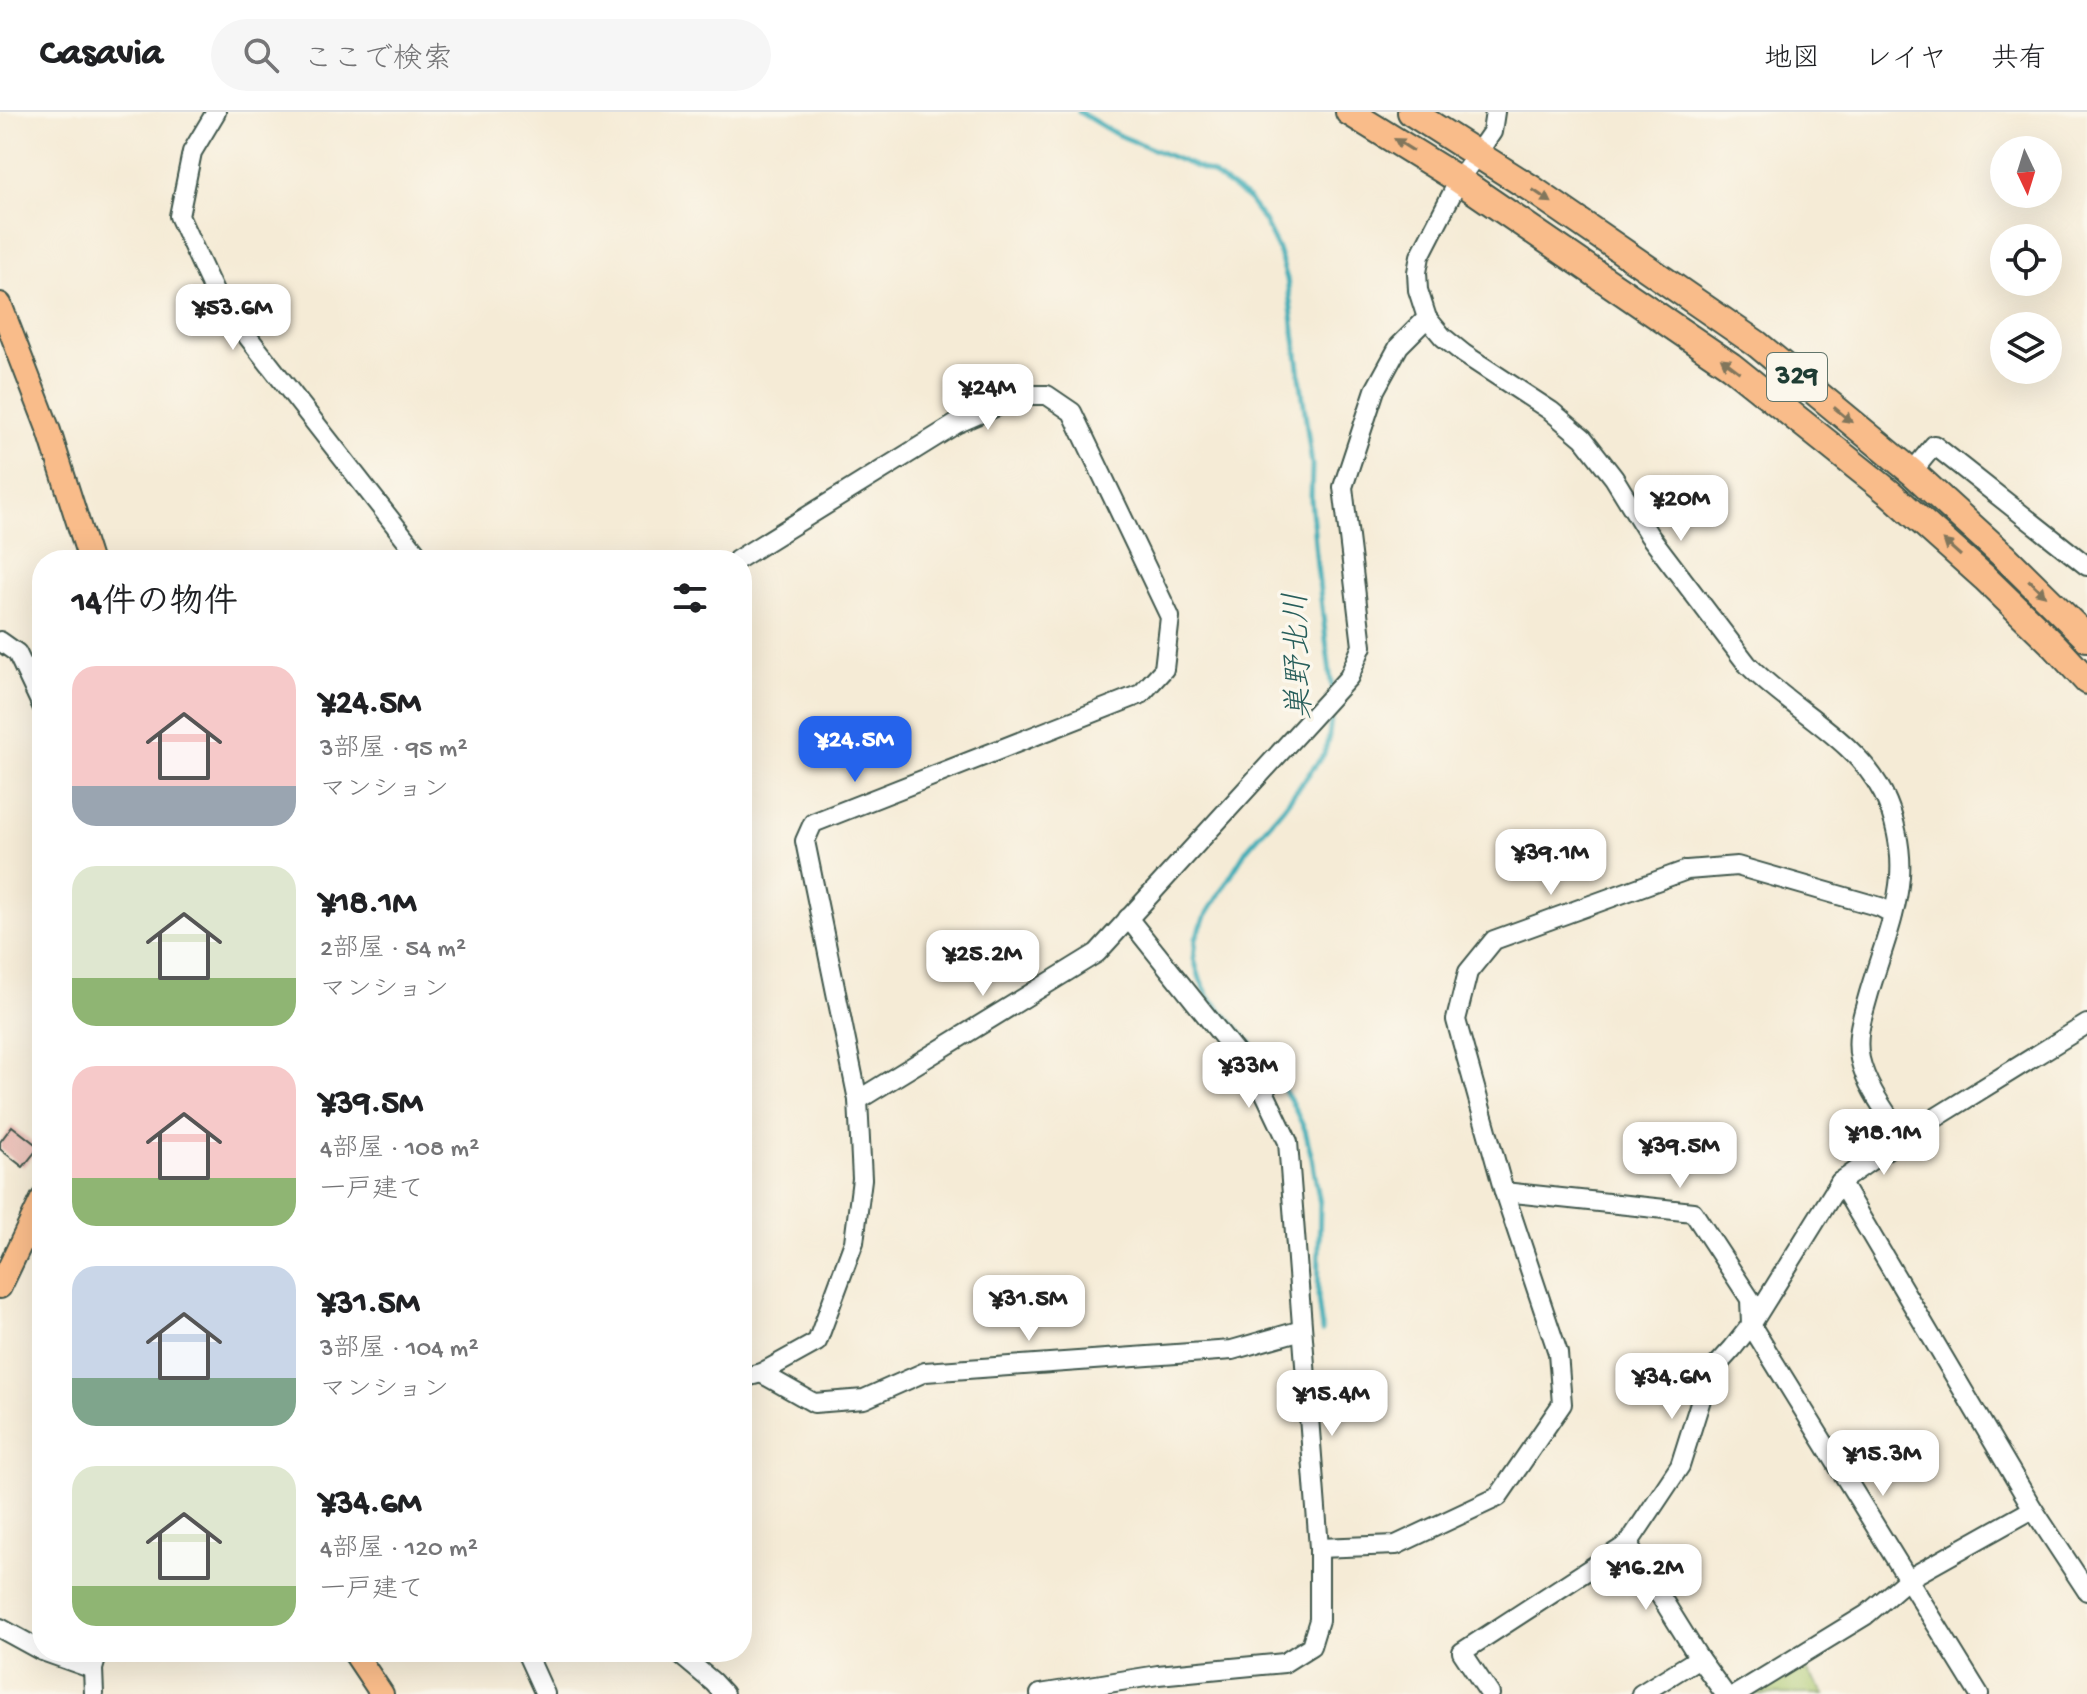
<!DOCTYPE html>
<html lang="ja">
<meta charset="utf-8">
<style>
body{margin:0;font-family:"Gochi Hand","Klee One",sans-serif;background:#f6f6f6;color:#202124;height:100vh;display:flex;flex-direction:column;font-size:30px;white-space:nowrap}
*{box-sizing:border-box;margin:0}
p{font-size:26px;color:#757577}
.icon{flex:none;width:44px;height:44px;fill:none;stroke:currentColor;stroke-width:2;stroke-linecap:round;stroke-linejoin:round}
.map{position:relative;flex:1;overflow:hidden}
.details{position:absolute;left:32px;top:438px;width:720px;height:1112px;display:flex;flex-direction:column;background:#fff;border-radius:32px;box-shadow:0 8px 32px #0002}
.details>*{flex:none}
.needle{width:52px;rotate:176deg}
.controls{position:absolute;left:1990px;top:24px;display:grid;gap:16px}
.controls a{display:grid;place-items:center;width:72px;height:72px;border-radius:50%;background:#fff;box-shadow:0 8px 32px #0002;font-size:40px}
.price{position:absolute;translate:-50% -68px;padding:0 18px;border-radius:16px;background:#fff;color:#222;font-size:26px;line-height:52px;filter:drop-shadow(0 2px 4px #0008)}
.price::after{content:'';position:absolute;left:50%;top:48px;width:24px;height:18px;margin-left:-12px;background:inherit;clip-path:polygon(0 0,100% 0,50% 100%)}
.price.selected{background:#2563eb;color:#fff}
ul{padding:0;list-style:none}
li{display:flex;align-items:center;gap:24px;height:200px;padding:0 40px}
li span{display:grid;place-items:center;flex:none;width:224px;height:160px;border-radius:24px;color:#555}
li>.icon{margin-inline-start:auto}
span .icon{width:96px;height:96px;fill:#fffc;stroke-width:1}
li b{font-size:34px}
h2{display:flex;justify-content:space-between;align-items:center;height:96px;padding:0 40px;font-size:34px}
header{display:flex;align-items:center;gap:48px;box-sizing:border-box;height:112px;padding:0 40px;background:#fff;border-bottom:2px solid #e0e0e0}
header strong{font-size:38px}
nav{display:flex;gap:44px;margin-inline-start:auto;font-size:28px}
.search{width:560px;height:72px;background:#f6f6f6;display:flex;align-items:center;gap:20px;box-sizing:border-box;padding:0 28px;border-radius:44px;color:#757577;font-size:30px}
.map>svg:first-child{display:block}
.green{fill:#abc86f;stroke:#658252;stroke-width:2}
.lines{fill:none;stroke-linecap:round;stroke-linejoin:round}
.stream{stroke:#3bacb6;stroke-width:5}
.building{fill:#e6b2aa}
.minor-casing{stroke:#3f574c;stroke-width:22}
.major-casing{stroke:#3f574c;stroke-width:26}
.highway-casing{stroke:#3f574c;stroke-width:30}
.minor{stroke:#fff;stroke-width:18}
.major{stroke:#f9bc8a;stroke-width:22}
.highway{stroke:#f9bc8a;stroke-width:26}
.oneway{fill:#81765b}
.labels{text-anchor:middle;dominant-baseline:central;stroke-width:7;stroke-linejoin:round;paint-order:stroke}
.shield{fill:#fbf7ec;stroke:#61756b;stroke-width:2}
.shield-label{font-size:28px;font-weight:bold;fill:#1f3d34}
.water-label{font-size:32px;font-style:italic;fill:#275e5b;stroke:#fbf7ec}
</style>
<header>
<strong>Casavia</strong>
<div class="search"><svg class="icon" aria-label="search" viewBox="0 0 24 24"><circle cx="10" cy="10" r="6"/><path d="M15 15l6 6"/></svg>ここで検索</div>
<nav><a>地図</a><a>レイヤ</a><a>共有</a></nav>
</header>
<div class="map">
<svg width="2087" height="1582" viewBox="0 0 2087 1582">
<rect width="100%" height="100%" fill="#fbf7ec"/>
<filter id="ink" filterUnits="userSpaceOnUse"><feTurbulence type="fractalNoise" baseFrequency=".0125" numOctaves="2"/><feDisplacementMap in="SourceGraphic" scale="16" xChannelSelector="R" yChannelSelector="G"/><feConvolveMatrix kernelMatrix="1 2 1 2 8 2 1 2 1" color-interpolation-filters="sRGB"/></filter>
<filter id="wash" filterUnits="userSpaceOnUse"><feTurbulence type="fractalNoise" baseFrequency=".006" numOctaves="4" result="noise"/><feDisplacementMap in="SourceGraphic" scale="32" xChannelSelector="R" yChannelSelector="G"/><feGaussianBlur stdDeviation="1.8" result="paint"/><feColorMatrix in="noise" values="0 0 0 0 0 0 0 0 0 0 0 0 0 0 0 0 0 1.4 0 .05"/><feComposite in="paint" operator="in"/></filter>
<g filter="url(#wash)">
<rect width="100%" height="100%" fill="#f5ebd6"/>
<!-- green -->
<path class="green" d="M 1800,1549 L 1824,1582 L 1749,1582 Z"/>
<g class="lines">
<!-- stream -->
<g class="stream">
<path d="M 1079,0 L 1116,22 L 1211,61 L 1247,86 L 1264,109 L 1278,137 L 1287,167 L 1312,353 L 1311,387 L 1317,454 L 1332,578"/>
<path d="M 1322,1219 L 1318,1186 L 1320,1092 L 1312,1046 L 1305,1018 L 1291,989 L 1262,943 L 1209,885 L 1200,867 L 1194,847 L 1196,826 L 1204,807 L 1247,737 L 1283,696 L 1324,642 L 1329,624 L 1333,592"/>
</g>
</g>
<g id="blocks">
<!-- building -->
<path class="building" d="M 12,1014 L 39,1035 L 23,1055 L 0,1037 L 0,1030 Z"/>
</g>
</g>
<g filter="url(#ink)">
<use href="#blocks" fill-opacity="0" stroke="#3f574c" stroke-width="2"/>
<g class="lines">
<!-- minor casing -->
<g class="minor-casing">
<g id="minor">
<path d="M 216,0 L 192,40 L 179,104 L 216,184 L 422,448"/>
<path d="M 1495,0 L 1492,20 L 1459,68 L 1420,144 L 1417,160 L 1418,178 L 1427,206 L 1443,225 L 1464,242 L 1551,299 L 1583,326 L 1614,366 L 1649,423 L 1747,552 C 1789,596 1855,626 1883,681 C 1895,705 1902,737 1900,764 C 1897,803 1880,843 1869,881 C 1863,903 1855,924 1860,947 C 1867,977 1887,1001 1903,1026"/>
<path d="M 1912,360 L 1934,333 L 2087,454"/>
<path d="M 737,448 L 956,312 L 1023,283 L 1047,283 L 1072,300 L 1170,505 L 1164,557 L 1141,582 L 813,711 L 805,729 L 858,988 L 862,1067 L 854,1130 L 817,1230 L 761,1261 L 742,1266"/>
<path d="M 0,529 L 17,541 L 42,594"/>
<path d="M 858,988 L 1097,841 L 1349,565 L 1362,534 L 1343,375 L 1375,278 L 1399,234 L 1427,206"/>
<path d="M 1840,1070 L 2033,1397 L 2087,1479"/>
<path d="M 1504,1080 L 1693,1100 L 1750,1187 L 1751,1213 L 1979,1582"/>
<path d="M 761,1261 L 814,1291 L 864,1287 L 925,1260 L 1232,1238 L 1302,1218"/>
<path d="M 1628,1432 L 1699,1546 L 1725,1582"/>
<path d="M 1319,1436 L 1396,1433 L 1498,1385 L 1562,1292 L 1558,1241 L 1504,1080 L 1456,908 L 1468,860 L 1494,828 L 1687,758 L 1737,754 L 1880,795 L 1893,802"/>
<path d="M 0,1516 L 42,1539"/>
<path d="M 45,1540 L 93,1557"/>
<path d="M 526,1540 L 545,1582"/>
<path d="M 677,1540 L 713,1570 L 724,1582"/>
<path d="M 94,1582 L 93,1557 L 98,1540"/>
<path d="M 1040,1582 L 1158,1563 L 1284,1551 L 1311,1534 L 1319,1508 L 1319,1436 L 1288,1030 L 1260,971 L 1128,806"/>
<path d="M 1490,1582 L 1462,1540 L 1628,1432 L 1680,1354 L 1709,1262 L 1732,1237 L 1751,1213 L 1840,1070 L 1903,1026 L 2087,912"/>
<path d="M 1641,1582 L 1699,1546"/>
<path d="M 1737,1582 L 1866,1503 L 1908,1467 L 2033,1397"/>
</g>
</g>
<!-- major casing -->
<g class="major-casing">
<g id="major">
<path d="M 0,192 L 49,319 L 90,448"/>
<path d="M 0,1175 L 42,1087"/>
<path d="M 354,1540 L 382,1582"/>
</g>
</g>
<!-- highway casing -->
<g class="highway-casing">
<g id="highway">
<path d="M 1349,0 L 1459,68 L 1731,254 L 1891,382 L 1985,466 L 2055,534 L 2087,569"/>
<path d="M 1411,0 L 1532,77 L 1757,232 L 1912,360 L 2003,443 L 2087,526"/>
</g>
</g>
<!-- minor -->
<use href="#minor" class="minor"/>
<!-- major -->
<use href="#major" class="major"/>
<!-- highway -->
<use href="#highway" class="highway"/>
</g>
<!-- one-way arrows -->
<defs><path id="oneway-solid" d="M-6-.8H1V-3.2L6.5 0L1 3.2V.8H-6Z" transform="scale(2)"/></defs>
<g class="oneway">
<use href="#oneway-solid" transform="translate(1404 33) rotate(-148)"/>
<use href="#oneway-solid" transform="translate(1542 84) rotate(34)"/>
<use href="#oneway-solid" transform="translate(1730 253) rotate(-143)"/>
<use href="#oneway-solid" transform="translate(1843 303) rotate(40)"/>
<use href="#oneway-solid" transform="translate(1952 436) rotate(-138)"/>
<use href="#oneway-solid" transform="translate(2037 476) rotate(44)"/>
</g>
</g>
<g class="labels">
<!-- shield labels -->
<rect class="shield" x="1767" y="241" width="60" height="48" rx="6"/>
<g class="shield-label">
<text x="1797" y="265">329</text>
</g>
<!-- water labels -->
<g class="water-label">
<text transform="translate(1301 544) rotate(-92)">巣野北川</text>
</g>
</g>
</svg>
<div class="controls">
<a><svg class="needle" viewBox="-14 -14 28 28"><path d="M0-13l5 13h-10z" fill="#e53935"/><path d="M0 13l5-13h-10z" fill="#757577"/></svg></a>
<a><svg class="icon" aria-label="locate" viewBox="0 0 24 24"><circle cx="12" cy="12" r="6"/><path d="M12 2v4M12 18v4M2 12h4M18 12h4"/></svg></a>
<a><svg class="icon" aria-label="layers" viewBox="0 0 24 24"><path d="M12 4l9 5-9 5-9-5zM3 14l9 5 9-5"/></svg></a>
</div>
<b class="price" style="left:233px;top:240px">¥53.6M</b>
<b class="price" style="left:988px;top:320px">¥24M</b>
<b class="price" style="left:1681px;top:431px">¥20M</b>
<b class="price selected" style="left:855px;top:672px">¥24.5M</b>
<b class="price" style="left:1551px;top:785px">¥39.1M</b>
<b class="price" style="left:983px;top:886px">¥25.2M</b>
<b class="price" style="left:1249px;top:998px">¥33M</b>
<b class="price" style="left:1884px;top:1065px">¥18.1M</b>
<b class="price" style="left:1680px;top:1078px">¥39.5M</b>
<b class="price" style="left:1029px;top:1231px">¥31.5M</b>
<b class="price" style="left:1672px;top:1309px">¥34.6M</b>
<b class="price" style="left:1332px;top:1326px">¥15.4M</b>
<b class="price" style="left:1883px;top:1386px">¥15.3M</b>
<b class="price" style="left:1646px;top:1500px">¥16.2M</b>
<section class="details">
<h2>14件の物件<svg class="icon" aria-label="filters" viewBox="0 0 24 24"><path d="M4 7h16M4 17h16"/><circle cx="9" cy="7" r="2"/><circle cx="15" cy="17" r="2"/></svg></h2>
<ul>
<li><span style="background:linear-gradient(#f6c9c9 75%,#9aa5b1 0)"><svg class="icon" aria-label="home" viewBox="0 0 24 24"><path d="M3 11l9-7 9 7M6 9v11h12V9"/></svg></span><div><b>¥24.5M</b><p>3部屋 · 95 m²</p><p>マンション</p></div></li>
<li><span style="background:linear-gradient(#dfe7d0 70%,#8fb573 0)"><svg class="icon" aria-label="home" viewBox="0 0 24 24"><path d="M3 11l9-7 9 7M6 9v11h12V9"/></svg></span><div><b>¥18.1M</b><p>2部屋 · 54 m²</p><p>マンション</p></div></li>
<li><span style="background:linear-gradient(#f6c9c9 70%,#8fb573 0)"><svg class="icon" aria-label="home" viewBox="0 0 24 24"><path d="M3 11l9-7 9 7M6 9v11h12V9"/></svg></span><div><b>¥39.5M</b><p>4部屋 · 108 m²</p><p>一戸建て</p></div></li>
<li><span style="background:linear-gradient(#c9d6e8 70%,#7fa58c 0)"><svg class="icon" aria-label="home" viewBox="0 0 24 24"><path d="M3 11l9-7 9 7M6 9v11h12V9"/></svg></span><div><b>¥31.5M</b><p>3部屋 · 104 m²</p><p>マンション</p></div></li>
<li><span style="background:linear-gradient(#dfe7d0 75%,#8fb573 0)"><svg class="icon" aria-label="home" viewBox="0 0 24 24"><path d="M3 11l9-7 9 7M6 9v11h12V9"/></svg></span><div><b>¥34.6M</b><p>4部屋 · 120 m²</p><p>一戸建て</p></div></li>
</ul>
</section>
</div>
